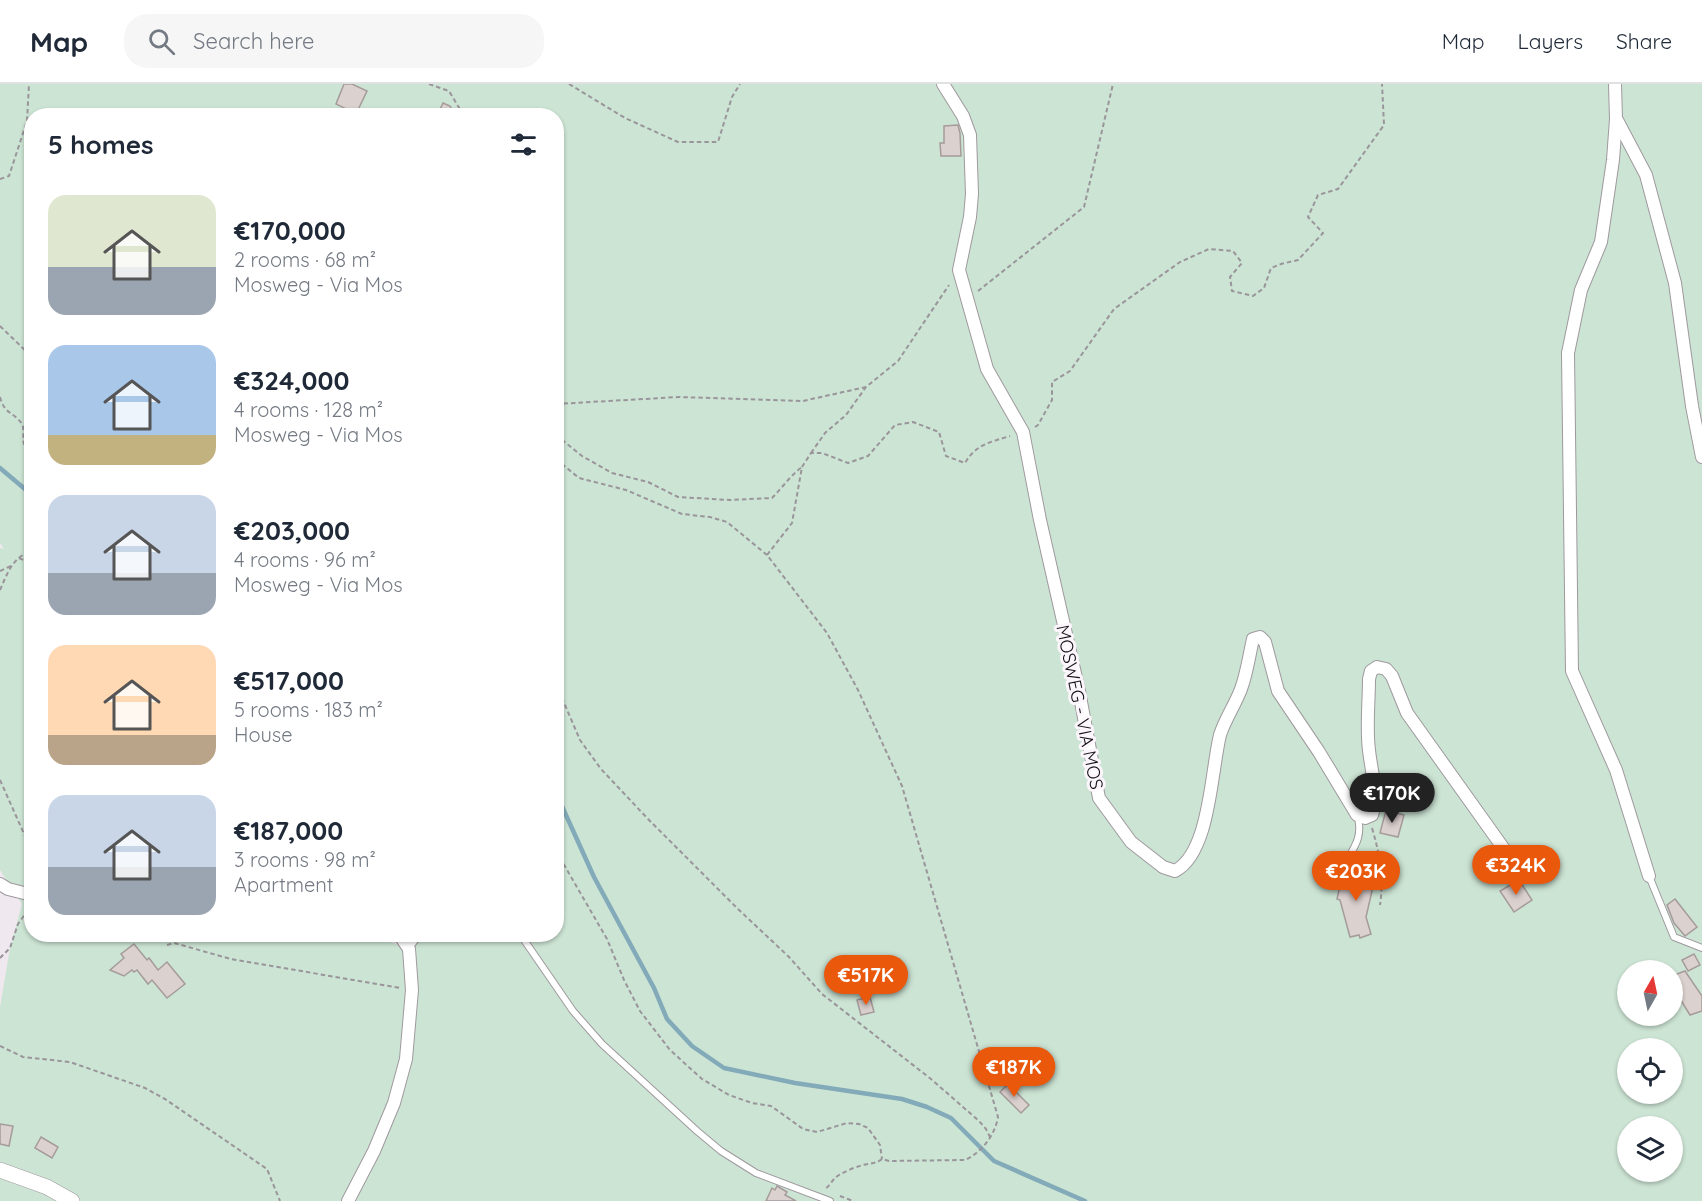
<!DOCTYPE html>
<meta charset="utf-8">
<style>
body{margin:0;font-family:Quicksand,sans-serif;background:#f6f6f7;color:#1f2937;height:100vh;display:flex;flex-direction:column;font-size:22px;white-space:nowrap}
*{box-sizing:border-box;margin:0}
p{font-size:20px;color:#747a83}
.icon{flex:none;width:33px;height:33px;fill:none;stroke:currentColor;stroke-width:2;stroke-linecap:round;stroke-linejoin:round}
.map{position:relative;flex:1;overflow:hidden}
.side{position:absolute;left:24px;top:24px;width:540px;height:834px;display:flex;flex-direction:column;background:#fff;border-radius:24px;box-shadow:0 2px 4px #0004}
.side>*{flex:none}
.needle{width:39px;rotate:9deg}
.buttons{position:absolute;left:1617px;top:876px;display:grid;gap:12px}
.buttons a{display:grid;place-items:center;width:66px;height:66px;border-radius:50%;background:#fff;box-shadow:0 2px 4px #0004;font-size:30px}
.price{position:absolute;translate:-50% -51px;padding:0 14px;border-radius:21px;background:#ea580c;color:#fff;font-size:20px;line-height:39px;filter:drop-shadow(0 2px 3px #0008)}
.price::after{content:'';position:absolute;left:50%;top:36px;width:18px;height:14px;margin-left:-9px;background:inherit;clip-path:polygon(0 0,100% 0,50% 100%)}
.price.on{background:#222;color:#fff}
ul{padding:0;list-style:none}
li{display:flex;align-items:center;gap:18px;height:150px;padding:0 24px}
li span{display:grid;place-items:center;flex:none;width:168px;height:120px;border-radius:18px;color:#555}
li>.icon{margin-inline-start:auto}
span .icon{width:72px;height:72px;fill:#fffc;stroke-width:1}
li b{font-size:26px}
h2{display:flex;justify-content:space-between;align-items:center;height:72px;padding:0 24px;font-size:26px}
header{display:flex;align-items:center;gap:36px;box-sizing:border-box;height:84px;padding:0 30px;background:#fff;border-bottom:2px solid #e0e1e3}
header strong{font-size:28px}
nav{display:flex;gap:33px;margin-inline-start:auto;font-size:21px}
.search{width:420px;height:54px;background:#f6f6f7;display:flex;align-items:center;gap:15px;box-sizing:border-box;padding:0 21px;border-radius:24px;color:#747a83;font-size:22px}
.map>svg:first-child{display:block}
.green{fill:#cce4d4;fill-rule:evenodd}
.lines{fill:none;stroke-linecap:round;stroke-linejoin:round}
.stream{stroke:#83aab9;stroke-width:4.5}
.building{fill:#dbd1cf;stroke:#a59b9a;stroke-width:1.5}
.service-casing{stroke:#9f999e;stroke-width:8}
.minor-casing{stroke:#9f999e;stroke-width:14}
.tertiary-casing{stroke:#9f999e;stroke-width:16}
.path{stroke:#9a959a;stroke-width:2;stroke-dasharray:4.5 3;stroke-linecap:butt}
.service{stroke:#fff;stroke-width:6}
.minor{stroke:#fff;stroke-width:12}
.tertiary{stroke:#fff;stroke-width:15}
.labels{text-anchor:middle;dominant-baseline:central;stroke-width:6;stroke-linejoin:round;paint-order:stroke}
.street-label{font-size:18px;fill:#121012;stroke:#fcf6fc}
</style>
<header>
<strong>Map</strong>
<div class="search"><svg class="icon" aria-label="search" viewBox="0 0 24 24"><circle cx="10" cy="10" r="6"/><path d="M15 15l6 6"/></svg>Search here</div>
<nav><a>Map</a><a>Layers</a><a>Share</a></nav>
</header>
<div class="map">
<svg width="1702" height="1117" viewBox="0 0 1702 1117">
<rect width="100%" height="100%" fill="#efe8ee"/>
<!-- green -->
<path class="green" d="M 0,0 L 1702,0 L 1702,1117 L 0,1117 L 0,923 L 10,864 L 22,820 L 0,786 L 0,464 L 4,465 L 0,459 ZM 32,32 L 556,32 L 556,850 L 410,851 L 408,865 L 371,850 L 32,850 ZM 1628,886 L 1672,886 L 1672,932 L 1628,932 ZM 1628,964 L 1672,964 L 1672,1010 L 1628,1010 ZM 1628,1042 L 1672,1042 L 1672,1088 L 1628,1088 Z"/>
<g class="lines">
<!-- stream -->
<g class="stream">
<path d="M 0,384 L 32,411"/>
<path d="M 556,709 L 594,793 L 654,904 L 667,935 L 692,962 L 724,984 L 795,999 L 902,1015 L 927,1023 L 951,1034 L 994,1077 L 1085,1117"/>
</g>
</g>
<!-- building -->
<g class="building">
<path d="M 344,0 L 352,0 L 367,7 L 356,30 L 336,20 Z"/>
<path d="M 443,19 L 450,22 L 455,32 L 437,32 Z"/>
<path d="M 958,41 L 960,49 L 961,72 L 941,72 L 940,59 L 944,59 L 944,42 Z"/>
<path d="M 1386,726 L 1404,731 L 1398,753 L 1380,749 Z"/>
<path d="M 1343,788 L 1375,794 L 1366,833 L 1371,850 L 1360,854 L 1359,851 L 1350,853 L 1340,816 L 1337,815 Z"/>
<path d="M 1519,796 L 1532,816 L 1514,828 L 1500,807 Z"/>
<path d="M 1675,815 L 1697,843 L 1685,852 L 1674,839 L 1667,821 Z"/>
<path d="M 134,860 L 147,876 L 149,874 L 158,886 L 167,878 L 185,900 L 167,914 L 152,896 L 148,900 L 137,886 L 134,888 L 132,886 L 124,892 L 110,886 L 124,874 L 121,870 Z"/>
<path d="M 1694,870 L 1700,881 L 1688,887 L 1682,876 Z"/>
<path d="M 1685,887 L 1702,912 L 1702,927 L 1690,931 L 1672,902 L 1672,892 Z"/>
<path d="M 870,913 L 874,928 L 861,931 L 857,916 Z"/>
<path d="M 1008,1000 L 1029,1021 L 1021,1029 L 1000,1008 Z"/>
<path d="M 0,1040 L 13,1042 L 9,1062 L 0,1060 Z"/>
<path d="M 41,1053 L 58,1063 L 52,1074 L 35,1064 Z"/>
<path d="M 777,1102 L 787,1108 L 785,1111 L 796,1117 L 766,1117 L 772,1104 L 775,1106 Z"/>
</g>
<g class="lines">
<!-- service casing -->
<g class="service-casing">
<g id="service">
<path d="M 1344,781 C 1354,764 1364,752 1357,731"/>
<path d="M 1649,792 L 1674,853 L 1702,864"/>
<path d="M 520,850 L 573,927 L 602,960 L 697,1047 L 721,1067 L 756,1089 L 830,1117"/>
<path d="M 409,864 L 420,850"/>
</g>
</g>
<!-- minor casing -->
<g class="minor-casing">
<g id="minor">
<path d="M 943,0 L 963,32 L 970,51 L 972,110 L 970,133 L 959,186 L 987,285 L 1023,348 L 1040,436 L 1079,607 L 1099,714 L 1131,758 L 1163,783 L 1175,787 C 1210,769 1211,687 1220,651 C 1225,635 1235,621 1241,605 C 1247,589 1249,572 1253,555 L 1260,553 L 1265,558 L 1278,607 L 1319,668 L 1357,731 L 1365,734 L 1372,731 C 1379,710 1371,687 1369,666 C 1366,643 1369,618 1369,595 L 1371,587 L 1377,583 L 1386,585 L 1392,592 L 1407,629 L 1504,765 L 1514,789"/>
<path d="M 1615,0 L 1616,35 L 1613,76 L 1601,158 L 1581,206 L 1568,269 L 1572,587 L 1616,686 L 1649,792"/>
<path d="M 1617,36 L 1646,91 L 1675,199 L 1692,322 L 1702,373"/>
<path d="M 0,800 L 8,805 L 32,811"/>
<path d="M 348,1117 L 374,1067 L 394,1019 L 406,975 L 412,906 L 409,865 L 399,850"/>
</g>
</g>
<!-- tertiary casing -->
<g class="tertiary-casing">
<path id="tertiary" d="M 0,1086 L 47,1103 L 72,1117"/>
</g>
<!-- path -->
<g class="path">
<path d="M 429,0 L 449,7 L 464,32"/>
<path d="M 569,0 L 625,34 L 678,58 L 718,58 L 732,13 L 740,0"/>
<path d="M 0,95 L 9,92 L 27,37 L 29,0"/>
<path d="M 978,207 L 1084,123 L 1113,0"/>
<path d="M 0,242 L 32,273"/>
<path d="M 0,313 C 4,330 14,328 22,340 C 25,346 22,353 24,360 L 32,367"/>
<path d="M 556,320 L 679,313 L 803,317 L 866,303"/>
<path d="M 1035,343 L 1038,341 L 1052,316 L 1052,298 L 1070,287 L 1114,225 L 1180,178 L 1209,165 L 1233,167 L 1242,179 L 1230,193 L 1232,207 L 1253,212 L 1264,204 L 1271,184 L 1281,180 L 1298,176 L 1323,149 L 1308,133 L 1318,111 L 1338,105 L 1384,41 L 1382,0"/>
<path d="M 556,351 L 582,372 L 612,389 L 648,398 L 678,413 L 730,416 L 772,414 C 782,404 791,391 802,383"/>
<path d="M 556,366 L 562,380 L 579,394 L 626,406 L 682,430 L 710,433 L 727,438 L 767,471 L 827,549 L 858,606 L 902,702 L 998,1033 C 995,1051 982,1068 965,1076 L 889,1077 L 882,1075 C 876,1080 870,1079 863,1081 C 855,1083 846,1087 839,1091 C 832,1095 831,1101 825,1105"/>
<path d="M 811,369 L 825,349 L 846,331 L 866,303 L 898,277 L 949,201"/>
<path d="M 767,471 L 792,439 L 802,383 L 811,369 L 822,369 L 848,379 L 868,372 L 895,341 L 913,338 L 939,348 L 946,372 L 965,379 C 976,360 991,358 1010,352"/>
<path d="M 19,474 L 32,480"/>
<path d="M 0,487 L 11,482"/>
<path d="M 0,506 C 7,490 13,472 32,467"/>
<path d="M 556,600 L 580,656 L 601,685 L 648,735 L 738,825 L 789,873 L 822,910 L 931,995 L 979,1037 L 986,1045 L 990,1053"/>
<path d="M 0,696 L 25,752 L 32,760"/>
<path d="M 1372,744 C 1380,771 1384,794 1380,821"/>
<path d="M 556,767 L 607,855 L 624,896 L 640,927 L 670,966 L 702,995 L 729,1011 L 752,1019 L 771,1022 L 803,1045 L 817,1048 L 847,1039 L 859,1040 L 868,1044 L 880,1061 L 882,1075"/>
<path d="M 167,861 L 174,859 L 231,875 L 400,904"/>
<path d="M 0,874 L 10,864 L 18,840 L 30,823"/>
<path d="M 0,962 L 23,973 L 70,978 L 145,1004 L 165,1015 L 267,1085 L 280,1117"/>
<path d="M 840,1112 L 853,1117"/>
</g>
<!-- service -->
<use href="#service" class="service"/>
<!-- minor -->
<use href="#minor" class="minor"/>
<!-- tertiary -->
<use href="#tertiary" class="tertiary"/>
</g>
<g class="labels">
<!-- street labels -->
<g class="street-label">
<text transform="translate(1080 623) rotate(78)">MOSWEG - VIA MOS</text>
</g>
</g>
</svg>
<div class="buttons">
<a><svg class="needle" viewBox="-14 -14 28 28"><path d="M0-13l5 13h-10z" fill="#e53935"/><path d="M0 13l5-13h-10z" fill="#747a83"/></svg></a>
<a><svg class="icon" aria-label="locate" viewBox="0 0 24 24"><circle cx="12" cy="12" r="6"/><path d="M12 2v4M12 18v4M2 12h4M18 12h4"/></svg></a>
<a><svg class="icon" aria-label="layers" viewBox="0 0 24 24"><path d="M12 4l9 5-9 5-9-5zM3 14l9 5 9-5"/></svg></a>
</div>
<b class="price on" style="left:1392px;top:740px">€170K</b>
<b class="price" style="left:1516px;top:812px">€324K</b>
<b class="price" style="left:1356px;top:818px">€203K</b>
<b class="price" style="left:866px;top:922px">€517K</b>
<b class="price" style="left:1014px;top:1014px">€187K</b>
<section class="side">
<h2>5 homes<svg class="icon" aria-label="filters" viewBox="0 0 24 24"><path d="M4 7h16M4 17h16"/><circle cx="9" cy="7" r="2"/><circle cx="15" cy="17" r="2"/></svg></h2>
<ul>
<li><span style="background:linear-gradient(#dfe7d0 60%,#9aa5b1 0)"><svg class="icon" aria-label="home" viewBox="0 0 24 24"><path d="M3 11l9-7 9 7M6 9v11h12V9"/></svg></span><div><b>€170,000</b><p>2 rooms · 68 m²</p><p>Mosweg - Via Mos</p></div></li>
<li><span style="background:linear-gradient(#a9c7e8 75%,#c2b280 0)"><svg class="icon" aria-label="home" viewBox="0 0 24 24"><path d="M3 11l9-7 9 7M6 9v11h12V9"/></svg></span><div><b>€324,000</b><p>4 rooms · 128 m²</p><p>Mosweg - Via Mos</p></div></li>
<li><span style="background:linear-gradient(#c9d6e8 65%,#9aa5b1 0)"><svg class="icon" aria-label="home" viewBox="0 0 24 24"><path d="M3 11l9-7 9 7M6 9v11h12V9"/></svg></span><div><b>€203,000</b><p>4 rooms · 96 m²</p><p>Mosweg - Via Mos</p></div></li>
<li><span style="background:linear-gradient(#ffd9b3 75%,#b9a48a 0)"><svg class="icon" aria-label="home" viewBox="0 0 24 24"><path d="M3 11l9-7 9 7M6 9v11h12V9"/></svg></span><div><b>€517,000</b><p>5 rooms · 183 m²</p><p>House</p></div></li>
<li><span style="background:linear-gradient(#c9d6e8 60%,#9aa5b1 0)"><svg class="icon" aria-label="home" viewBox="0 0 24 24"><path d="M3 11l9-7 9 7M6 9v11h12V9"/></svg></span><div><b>€187,000</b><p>3 rooms · 98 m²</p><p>Apartment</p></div></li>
</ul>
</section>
</div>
